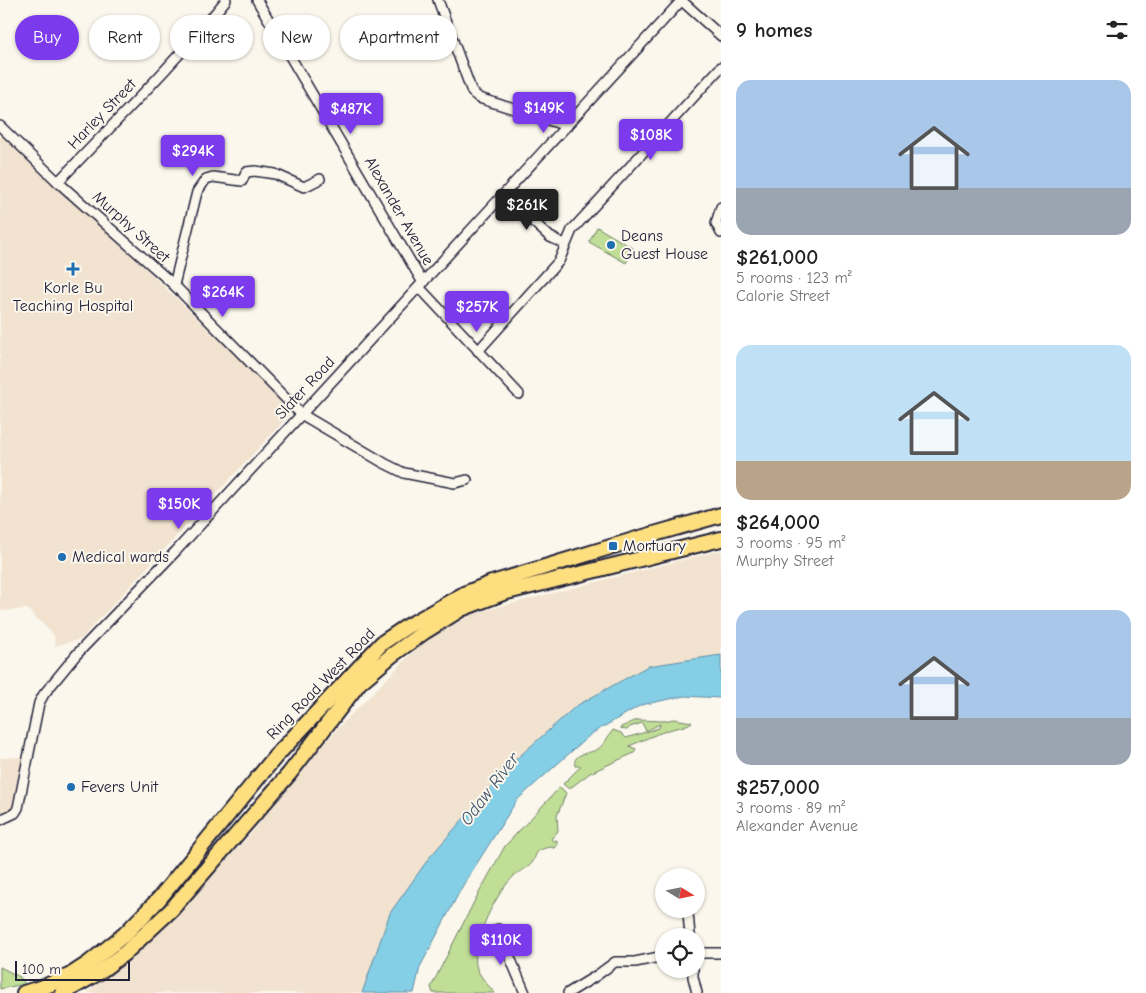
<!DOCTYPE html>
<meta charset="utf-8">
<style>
body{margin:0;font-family:"Comic Neue",sans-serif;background:#f2f2f2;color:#222;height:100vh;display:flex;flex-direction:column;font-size:19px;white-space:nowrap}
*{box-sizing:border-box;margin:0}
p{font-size:16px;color:#767676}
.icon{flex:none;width:28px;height:28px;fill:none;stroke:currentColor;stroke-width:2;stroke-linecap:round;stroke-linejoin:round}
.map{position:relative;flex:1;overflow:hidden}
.details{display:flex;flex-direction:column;background:#fff;width:425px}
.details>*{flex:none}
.guide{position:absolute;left:15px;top:15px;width:475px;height:45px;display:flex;gap:10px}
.needle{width:32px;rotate:100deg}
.buttons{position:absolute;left:655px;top:868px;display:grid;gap:10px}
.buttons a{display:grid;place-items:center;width:50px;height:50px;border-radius:50%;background:#fff;box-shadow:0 1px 4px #0004;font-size:25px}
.scale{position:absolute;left:15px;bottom:12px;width:115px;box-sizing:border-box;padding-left:5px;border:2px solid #22223b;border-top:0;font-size:14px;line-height:18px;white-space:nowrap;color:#22223b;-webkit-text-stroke:4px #fbf7ec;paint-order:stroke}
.price{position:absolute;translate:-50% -42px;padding:0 11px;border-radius:5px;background:#7c3aed;color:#fff;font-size:16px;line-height:32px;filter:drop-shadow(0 1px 2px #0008)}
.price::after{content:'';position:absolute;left:50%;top:30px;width:15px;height:11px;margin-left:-8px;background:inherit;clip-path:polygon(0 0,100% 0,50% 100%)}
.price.current{background:#222;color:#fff}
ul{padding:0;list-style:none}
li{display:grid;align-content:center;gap:10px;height:265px;padding:0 15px}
li span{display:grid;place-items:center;height:155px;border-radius:15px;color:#555}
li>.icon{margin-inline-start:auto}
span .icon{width:90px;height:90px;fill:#fffc;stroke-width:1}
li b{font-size:21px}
h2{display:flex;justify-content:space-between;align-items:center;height:60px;padding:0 15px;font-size:21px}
.pill{padding:0 18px;border-radius:22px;background:#fff;box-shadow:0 1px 4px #0004;font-size:18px;line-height:45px}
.pill.current{background:#7c3aed;color:#fff}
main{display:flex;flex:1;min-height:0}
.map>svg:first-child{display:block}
.built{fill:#f2e3d0}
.green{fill:#c0de96;stroke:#718068}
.water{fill:#85cfe6;stroke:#5d8aa2}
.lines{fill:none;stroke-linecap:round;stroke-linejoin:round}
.minor-casing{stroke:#22223b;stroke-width:12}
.primary-casing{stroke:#22223b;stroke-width:18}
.minor{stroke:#fbf7ec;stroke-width:9}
.primary{stroke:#fedf80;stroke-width:14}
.poi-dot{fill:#1f6fb2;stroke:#fbf7ec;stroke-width:2}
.labels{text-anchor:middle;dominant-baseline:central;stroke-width:4;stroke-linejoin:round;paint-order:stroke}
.street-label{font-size:16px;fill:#22223b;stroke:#fbf7ec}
.poi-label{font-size:16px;fill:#22223b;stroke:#fbf7ec;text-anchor:start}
.water-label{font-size:18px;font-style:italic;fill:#40566e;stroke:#fbf7ec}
</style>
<main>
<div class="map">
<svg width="721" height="993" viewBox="0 0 721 993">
<rect width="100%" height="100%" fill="#fbf7ec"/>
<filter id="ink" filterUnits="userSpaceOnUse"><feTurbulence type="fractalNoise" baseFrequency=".02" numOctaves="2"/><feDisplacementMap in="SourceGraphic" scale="10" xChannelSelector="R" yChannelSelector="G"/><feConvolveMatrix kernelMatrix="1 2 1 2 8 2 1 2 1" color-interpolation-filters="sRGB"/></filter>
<g filter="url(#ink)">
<!-- built -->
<g class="built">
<path d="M 0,128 L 293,411 L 81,639 L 55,646 L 54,636 L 51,632 L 27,609 L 0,611 Z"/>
<path d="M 721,550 L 721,655 L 648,666 L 576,706 L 513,762 L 429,858 L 362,993 L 87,993 L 163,928 L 248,837 L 336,730 L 423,642 L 475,613 Z"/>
<path d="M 22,757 L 14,810 L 0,817 L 0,758 Z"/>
</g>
<!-- green -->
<g class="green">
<path d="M 597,227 L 634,249 L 626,263 L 589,242 Z"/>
<path d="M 674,719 L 692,722 C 686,727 673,728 666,731 C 653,735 642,741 629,746 L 636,749 L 634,753 L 590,773 L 569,789 L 563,784 L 581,766 L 575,766 C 572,752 590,754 598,749 C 604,745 608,736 613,730 L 621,733 L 626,738 L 659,728 L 660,724 L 646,731 L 642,723 L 630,727 L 627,730 L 620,729 L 621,727 L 637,720 L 663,721 Z"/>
<path d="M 560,787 L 566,793 L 557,816 L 558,831 L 551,839 L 553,841 L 557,840 L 557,846 L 554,849 L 553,847 C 529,849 540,858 528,867 C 524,870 519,871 515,875 C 497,891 472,940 476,965 C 478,975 488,985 495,993 L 433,993 L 431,987 L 475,900 L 505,846 Z"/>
<path d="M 0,967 L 20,977 L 25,984 L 0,989 Z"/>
</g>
<!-- water -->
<path class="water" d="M 721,655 L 721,698 L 684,696 L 641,705 L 591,734 L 517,800 L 462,887 L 420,967 L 414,993 L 362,993 L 390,913 L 429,858 L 513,762 L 576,706 L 648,666 Z"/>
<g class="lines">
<!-- minor casing -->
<g class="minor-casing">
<g id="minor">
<path d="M 257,0 L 423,283"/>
<path d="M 438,0 L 472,92 L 479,98 L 567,126"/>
<path d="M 682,1 L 721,36"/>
<path d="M 0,126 L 58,182 L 174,285 L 301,414 L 384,463 L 404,473 L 455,483 L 467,480"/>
<path d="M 58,182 C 115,122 174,64 226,0"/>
<path d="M 504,195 L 550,237 L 565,244"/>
<path d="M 721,207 L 716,223 L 721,233"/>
<path d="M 174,285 L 197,192 L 206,179 L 213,177 L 242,181 L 246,172 L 255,171 L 275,174 L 304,187 L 320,179"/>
<path d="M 419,287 L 519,394"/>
<path d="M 478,351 L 559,261 L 572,230 L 721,67"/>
<path d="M 0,820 L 15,813 L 18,808 L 39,703 L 44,694 L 76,655 L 176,551 L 682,0"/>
<path d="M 688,913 L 690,936"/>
<path d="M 498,929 L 525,993"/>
<path d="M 696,953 L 721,953"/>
<path d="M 693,969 L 693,977 L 697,993"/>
<path d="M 568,993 L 596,976 L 615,962 L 635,962 L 664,956"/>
</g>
</g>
<!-- primary casing -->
<g class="primary-casing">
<g id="primary">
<path d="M 24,993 L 46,986 L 69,976 L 89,963 L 125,934 L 159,899 L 275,757 L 382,643 L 406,627 L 464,594 L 492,583 L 640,538 L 721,515"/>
<path d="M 63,993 L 98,973 L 126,952 L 171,910 L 289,774 L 359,683 L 392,655 L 424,632 L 461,609 L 503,593 L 721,539"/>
</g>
</g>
<!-- minor -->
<use href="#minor" class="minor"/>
<!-- primary -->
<use href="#primary" class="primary"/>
</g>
</g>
<!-- markers -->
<g class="poi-dot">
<circle cx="611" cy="245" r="5"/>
<path d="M70.5 261.5h5v5h5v5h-5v5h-5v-5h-5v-5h5z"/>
<rect x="608" y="541" width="10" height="10" rx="2.5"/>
<circle cx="62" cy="557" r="5"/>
<circle cx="71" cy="787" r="5"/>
</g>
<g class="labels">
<!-- street labels -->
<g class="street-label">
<text transform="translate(102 114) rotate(-46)">Harley Street</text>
<text transform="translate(399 211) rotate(60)">Alexander Avenue</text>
<text transform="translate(131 227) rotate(42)">Murphy Street</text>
<text transform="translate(305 388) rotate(-47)">Slater Road</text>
<text transform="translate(321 684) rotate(-46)">Ring Road West Road</text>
</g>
<!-- poi labels -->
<g class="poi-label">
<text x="621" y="236">Deans<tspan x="621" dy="18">Guest House</tspan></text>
<text x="73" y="288" text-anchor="middle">Korle Bu<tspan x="73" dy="18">Teaching Hospital</tspan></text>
<text x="623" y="546">Mortuary</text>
<text x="72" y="557">Medical wards</text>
<text x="81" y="787">Fevers Unit</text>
</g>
<!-- water labels -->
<g class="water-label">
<text transform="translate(490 789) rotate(-53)">Odaw River</text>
</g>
</g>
</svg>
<div class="buttons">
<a><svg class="needle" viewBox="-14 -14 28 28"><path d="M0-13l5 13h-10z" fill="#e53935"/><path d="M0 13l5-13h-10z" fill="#767676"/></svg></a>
<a><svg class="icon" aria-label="locate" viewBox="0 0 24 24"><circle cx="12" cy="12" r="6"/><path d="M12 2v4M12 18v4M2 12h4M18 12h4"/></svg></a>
</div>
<div class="scale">100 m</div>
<b class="price" style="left:544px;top:134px">$149K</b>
<b class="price" style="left:351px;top:135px">$487K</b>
<b class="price" style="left:651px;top:161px">$108K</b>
<b class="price" style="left:193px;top:177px">$294K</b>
<b class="price current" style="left:527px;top:231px">$261K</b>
<b class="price" style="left:223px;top:318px">$264K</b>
<b class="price" style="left:477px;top:333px">$257K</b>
<b class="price" style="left:179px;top:530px">$150K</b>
<b class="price" style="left:501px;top:966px">$110K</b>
<div class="guide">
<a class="pill current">Buy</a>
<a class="pill">Rent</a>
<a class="pill">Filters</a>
<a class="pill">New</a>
<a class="pill">Apartment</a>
</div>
</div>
<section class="details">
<h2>9 homes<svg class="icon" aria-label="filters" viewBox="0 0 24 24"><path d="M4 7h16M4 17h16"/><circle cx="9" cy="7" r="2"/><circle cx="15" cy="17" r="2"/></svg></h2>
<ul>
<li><span style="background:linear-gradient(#a9c7e8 70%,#9aa5b1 0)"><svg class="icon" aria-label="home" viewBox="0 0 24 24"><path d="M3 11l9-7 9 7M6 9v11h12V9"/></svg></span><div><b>$261,000</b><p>5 rooms · 123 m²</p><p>Calorie Street</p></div></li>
<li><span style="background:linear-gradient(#bfe0f5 75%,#b9a48a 0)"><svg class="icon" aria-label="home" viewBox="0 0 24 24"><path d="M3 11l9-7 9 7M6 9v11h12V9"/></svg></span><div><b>$264,000</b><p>3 rooms · 95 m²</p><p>Murphy Street</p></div></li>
<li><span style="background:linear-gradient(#a9c7e8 70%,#9aa5b1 0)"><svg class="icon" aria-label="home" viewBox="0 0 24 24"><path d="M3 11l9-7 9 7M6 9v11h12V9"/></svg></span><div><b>$257,000</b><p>3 rooms · 89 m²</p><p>Alexander Avenue</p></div></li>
</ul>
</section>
</main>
